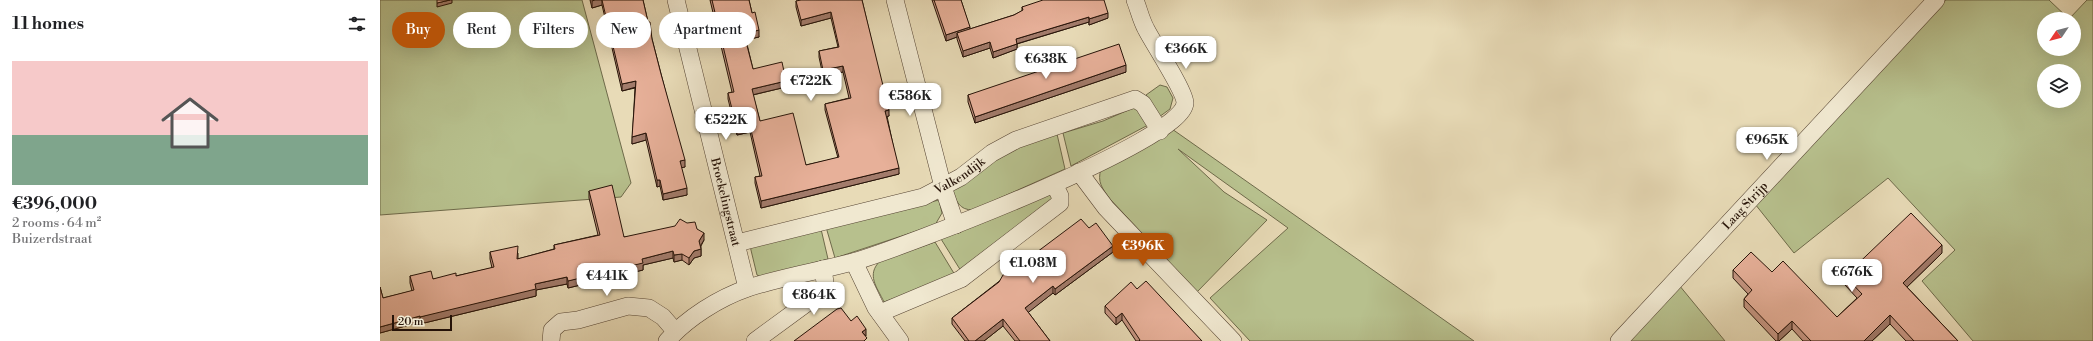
<!DOCTYPE html>
<meta charset="utf-8">
<style>
body{margin:0;font-family:"Libre Bodoni",serif;background:#f2f2f2;color:#202124;height:100vh;display:flex;flex-direction:column;font-size:15px;white-space:nowrap}
*{box-sizing:border-box;margin:0}
p{font-size:13px;color:#757577}
.icon{flex:none;width:22px;height:22px;fill:none;stroke:currentColor;stroke-width:2;stroke-linecap:round;stroke-linejoin:round}
.map{position:relative;flex:1;overflow:hidden}
.panel{display:flex;flex-direction:column;background:#fff;width:380px}
.panel>*{flex:none}
.banner{position:absolute;left:12px;top:12px;width:380px;height:36px;display:flex;gap:8px}
.needle{width:26px;rotate:235deg}
.fabs{position:absolute;left:1657px;top:12px;display:grid;gap:8px}
.fabs a{display:grid;place-items:center;width:44px;height:44px;border-radius:50%;background:#fff;box-shadow:0 4px 16px #0002;font-size:20px}
.scale{position:absolute;left:12px;bottom:10px;width:60px;box-sizing:border-box;padding-left:4px;border:2px solid #261308;border-top:0;font-size:11px;line-height:14px;white-space:nowrap;color:#261308;-webkit-text-stroke:3px #f0e8d0;paint-order:stroke}
.price{position:absolute;translate:-50% -34px;padding:0 9px;border-radius:8px;background:#fff;color:#222;font-size:13px;line-height:26px;filter:drop-shadow(0 1px 2px #0008)}
.price::after{content:'';position:absolute;left:50%;top:24px;width:12px;height:9px;margin-left:-6px;background:inherit;clip-path:polygon(0 0,100% 0,50% 100%)}
.price.active{background:#b45309;color:#fff}
ul{padding:0;list-style:none}
li{display:grid;align-content:center;gap:8px;height:212px;padding:0 12px}
li+li{border-top:1px solid #e0e0e0}
li span{display:grid;place-items:center;height:124px;border-radius:0px;color:#555}
li>.icon{margin-inline-start:auto}
span .icon{width:72px;height:72px;fill:#fffc;stroke-width:1}
li b{font-size:17px}
h2{display:flex;justify-content:space-between;align-items:center;height:48px;padding:0 12px;font-size:17px}
.tag{padding:0 14px;border-radius:18px;background:#fff;box-shadow:0 4px 16px #0002;font-size:14px;line-height:36px}
.tag.active{background:#b45309;color:#fff}
main{display:flex;flex:1;min-height:0}
.map>svg:first-child{display:block}
.green{fill:#b7c08d;stroke:#6e6a4a;fill-rule:evenodd}
.lines{fill:none;stroke-linecap:round;stroke-linejoin:round}
.minor-casing{stroke:#564534;stroke-width:18}
.minor{stroke:#f0e8d0;stroke-width:17}
.wall{fill:#c79784;stroke:#261308}
.shaded-wall{fill:#a27b6b;stroke:#261308}
.building{fill:#e7b099;stroke:#261308}
.labels{text-anchor:middle;dominant-baseline:central;stroke-width:3.5;stroke-linejoin:round;paint-order:stroke}
.street-label{font-size:12px;fill:#261308;stroke:#f0e8d0}
</style>
<main>
<section class="panel">
<h2>11 homes<svg class="icon" aria-label="filters" viewBox="0 0 24 24"><path d="M4 7h16M4 17h16"/><circle cx="9" cy="7" r="2"/><circle cx="15" cy="17" r="2"/></svg></h2>
<ul>
<li><span style="background:linear-gradient(#f6c9c9 60%,#7fa58c 0)"><svg class="icon" aria-label="home" viewBox="0 0 24 24"><path d="M3 11l9-7 9 7M6 9v11h12V9"/></svg></span><div><b>€396,000</b><p>2 rooms · 64 m²</p><p>Buizerdstraat</p></div></li>
</ul>
</section>
<div class="map">
<svg width="1713" height="341" viewBox="0 0 1713 341">
<rect width="100%" height="100%" fill="#e8dbb7"/>
<filter id="stains"><feTurbulence type="fractalNoise" baseFrequency=".005" numOctaves="4"/><feColorMatrix values="0 0 0 0 .2 0 0 0 0 .09 0 0 0 0 .02 0 0 0 .5 -.17"/></filter>
<radialGradient id="worn" r=".72"><stop offset=".6" stop-color="#630" stop-opacity="0"/><stop offset="1" stop-color="#630" stop-opacity=".3"/></radialGradient>
<!-- green -->
<g class="green">
<path d="M 0,0 L 202,0 L 251,183 L 241,197 L 0,215 Z"/>
<path d="M 1566,0 L 1669,0 L 1689,19 L 1707,0 L 1713,0 L 1713,341 L 1593,341 L 1542,281 L 1575,250 L 1508,178 L 1414,253 L 1375,204 ZM 1664,19 L 1694,19 L 1694,49 L 1664,49 ZM 1664,71 L 1694,71 L 1694,101 L 1664,101 Z"/>
<path d="M 780,85 L 787,87 L 793,98 L 790,109 L 779,117 L 766,95 Z"/>
<path d="M 753,108 L 757,109 L 768,125 L 691,166 L 683,133 L 723,121 Z"/>
<path d="M 792,129 L 1094,341 L 870,341 L 830,298 L 908,228 L 798,149 L 844,192 L 887,220 L 817,292 L 730,199 C 722,188 717,182 721,169 Z"/>
<path d="M 677,134 L 685,169 L 593,210 C 579,210 576,201 572,189 L 629,150 Z"/>
<path d="M 671,194 L 673,201 L 581,271 L 561,239 Z"/>
<path d="M 559,200 L 562,213 L 555,225 L 455,258 L 446,227 Z"/>
<path d="M 441,229 L 448,259 L 381,277 L 377,275 L 370,246 Z"/>
<path d="M 555,242 L 575,275 L 564,281 L 504,302 C 497,287 486,275 500,261 Z"/>
<path d="M 1299,285 L 1345,341 L 1250,341 Z"/>
</g>
<g class="lines">
<!-- minor casing -->
<g class="minor-casing">
<g id="minor">
<path id="s1" d="M 296,0 L 367,288"/>
<path d="M 515,0 L 563,187 L 576,225"/>
<path d="M 699,172 L 726,208 L 853,341"/>
<path id="s2" d="M 357,243 L 543,197 L 581,177 L 612,153 L 636,140 L 755,99 L 763,104 L 780,131"/>
<path d="M 474,262 L 496,308 L 520,341"/>
<path d="M 500,313 L 581,279 L 680,203 L 680,196 L 674,184"/>
<path d="M 171,341 L 172,330 L 181,322 L 198,320 L 248,306 L 269,308 L 283,317 L 295,331"/>
<path d="M 287,341 C 307,318 339,298 368,288 C 402,277 438,271 473,262 C 518,249 803,142 805,103 C 805,91 773,43 766,29 C 761,20 759,10 755,0"/>
<path d="M 375,341 L 446,289 L 443,269"/>
<path id="s3" d="M 1239,341 L 1556,0"/>
</g>
</g>
<!-- minor -->
<use href="#minor" class="minor"/>
</g>
<!-- wall -->
<g class="wall">
<path d="M 210,0 L 263,0 L 272,39 L 305,167 L 301,167 L 307,195 L 283,200 L 280,186 L 277,187 L 266,140 L 252,144 L 255,88 L 242,91 L 222,5 L 212,8 Z"/>
<path d="M 330,0 L 369,0 L 372,13 L 379,37 L 366,40 L 373,69 L 406,87 L 373,95 L 380,121 L 426,165 L 458,158 L 445,110 L 445,104 L 469,98 L 463,72 L 443,76 L 439,57 L 439,51 L 458,47 L 451,18 L 421,26 L 416,7 L 416,1 L 482,0 L 509,116 L 507,116 L 519,174 L 381,208 L 375,183 L 375,177 L 380,176 L 370,132 L 357,135 L 348,99 L 348,93 L 352,92 Z"/>
<path d="M 552,0 L 581,0 L 590,29 L 634,15 L 642,11 L 642,7 L 728,18 L 709,25 L 709,22 L 637,44 L 637,49 L 613,58 L 610,48 L 583,57 L 577,39 L 577,37 L 566,41 Z"/>
<path d="M 746,72 L 595,123 L 588,102 L 588,95 Z"/>
<path d="M 209,191 L 244,237 L 317,229 L 324,240 L 321,246 L 321,256 L 314,258 L 309,265 L 302,260 L 294,262 L 293,258 L 263,265 L 263,270 L 188,288 L 187,284 L 156,290 L 156,296 L 40,324 L 40,322 L 0,333 L 0,287 L 3,298 L 32,291 L 30,283 L 30,276 L 53,279 L 76,276 L 112,268 L 110,259 L 110,252 L 138,253 L 138,259 L 174,249 L 174,245 L 218,235 L 209,198 Z"/>
<path d="M 733,252 L 675,295 L 673,293 L 648,312 L 670,341 L 635,341 L 623,326 L 604,341 L 585,341 L 572,324 L 572,318 L 649,258 Z"/>
<path d="M 1562,253 L 1527,287 L 1578,341 L 1526,341 L 1510,324 L 1492,341 L 1423,341 L 1412,329 L 1399,341 L 1396,341 L 1364,307 L 1364,299 L 1368,294 L 1353,278 L 1353,270 L 1392,272 L 1457,317 L 1477,298 L 1465,285 L 1465,276 Z"/>
<path d="M 757,289 L 822,341 L 756,341 L 742,320 L 736,325 L 725,313 L 725,306 Z"/>
</g>
<!-- shaded-wall -->
<g class="shaded-wall">
<path d="M 70,0 L 72,0 L 72,3 L 57,7 L 57,3 Z"/>
<path d="M 215,0 L 222,0 L 222,5 L 212,8 L 212,1 Z"/>
<path d="M 451,12 L 451,18 L 421,26 L 421,20 Z"/>
<path d="M 728,13 L 728,18 L 709,25 L 709,19 Z"/>
<path d="M 709,17 L 709,22 L 636,44 L 636,39 Z"/>
<path d="M 590,27 L 590,33 L 577,33 L 577,37 L 566,41 L 566,35 Z"/>
<path d="M 379,30 L 379,37 L 364,40 L 364,34 Z"/>
<path d="M 610,42 L 610,48 L 583,57 L 583,51 Z"/>
<path d="M 637,44 L 637,49 L 613,58 L 613,52 Z"/>
<path d="M 746,65 L 746,72 L 595,123 L 595,117 Z"/>
<path d="M 463,66 L 463,72 L 443,76 L 443,70 Z"/>
<path d="M 256,81 L 256,87 L 242,91 L 242,84 Z"/>
<path d="M 406,81 L 406,87 L 372,95 L 372,89 Z"/>
<path d="M 509,110 L 509,116 L 505,117 L 505,111 Z"/>
<path d="M 370,126 L 370,132 L 357,135 L 357,129 Z"/>
<path d="M 266,133 L 266,140 L 252,144 L 252,137 Z"/>
<path d="M 305,160 L 305,167 L 300,168 L 300,161 Z"/>
<path d="M 519,168 L 519,174 L 381,208 L 381,201 Z"/>
<path d="M 277,180 L 280,180 L 280,186 L 277,187 Z"/>
<path d="M 307,188 L 307,195 L 283,200 L 283,194 Z"/>
<path d="M 324,233 L 324,240 L 319,248 L 319,241 Z"/>
<path d="M 1562,245 L 1562,253 L 1523,291 L 1523,283 Z"/>
<path d="M 733,246 L 733,252 L 675,295 L 675,289 Z"/>
<path d="M 321,249 L 321,256 L 314,258 L 309,265 L 309,258 L 314,251 Z"/>
<path d="M 293,251 L 293,258 L 263,265 L 263,270 L 188,288 L 188,281 L 262,259 Z"/>
<path d="M 302,254 L 302,260 L 294,262 L 294,255 Z"/>
<path d="M 187,277 L 187,284 L 156,290 L 156,296 L 40,324 L 40,317 L 155,284 Z"/>
<path d="M 673,286 L 673,293 L 645,315 L 645,308 Z"/>
<path d="M 742,313 L 742,320 L 736,325 L 736,318 Z"/>
<path d="M 1510,315 L 1510,324 L 1492,341 L 1484,341 Z"/>
<path d="M 40,316 L 40,322 L 0,333 L 0,327 Z"/>
<path d="M 623,319 L 623,326 L 604,341 L 595,341 Z"/>
<path d="M 1412,321 L 1412,329 L 1399,341 L 1398,341 L 1398,334 Z"/>
<path d="M 486,329 L 486,336 L 482,332 Z"/>
</g>
<!-- building -->
<g class="building">
<path d="M 57,0 L 70,0 L 57,3 Z"/>
<path d="M 222,0 L 263,0 L 268,22 L 270,22 L 272,39 L 281,74 L 305,160 L 300,161 L 307,188 L 283,194 L 280,180 L 277,180 L 266,133 L 252,137 L 256,81 L 242,84 Z"/>
<path d="M 332,0 L 369,0 L 372,13 L 375,12 L 379,30 L 364,34 L 373,69 L 402,62 L 406,81 L 372,89 L 380,121 L 413,113 L 426,165 L 459,157 L 445,104 L 471,98 L 463,66 L 443,70 L 439,51 L 459,47 L 451,12 L 421,20 L 416,1 L 421,0 L 482,0 L 509,110 L 505,111 L 519,168 L 381,201 L 375,177 L 382,176 L 370,126 L 357,129 L 348,93 L 354,92 Z"/>
<path d="M 554,0 L 581,0 L 590,27 L 566,35 Z"/>
<path d="M 663,0 L 724,0 L 728,13 L 709,19 L 709,17 L 636,39 L 637,44 L 613,52 L 610,42 L 583,51 L 577,33 L 634,15 L 643,10 L 642,7 Z"/>
<path d="M 739,44 L 746,65 L 595,117 L 588,95 Z"/>
<path d="M 232,185 L 244,237 L 295,226 L 300,219 L 307,223 L 315,222 L 317,229 L 324,233 L 319,241 L 321,249 L 314,251 L 309,258 L 302,254 L 294,255 L 293,251 L 262,259 L 263,263 L 188,281 L 187,277 L 155,284 L 156,289 L 40,317 L 40,316 L 0,327 L 0,287 L 3,298 L 34,290 L 30,276 L 51,271 L 53,279 L 76,273 L 76,276 L 114,267 L 110,252 L 138,246 L 137,259 L 175,249 L 174,245 L 220,235 L 209,191 Z"/>
<path d="M 1531,213 L 1562,245 L 1523,283 L 1578,341 L 1534,341 L 1510,315 L 1484,341 L 1431,341 L 1412,321 L 1398,334 L 1364,299 L 1372,290 L 1353,270 L 1371,252 L 1392,272 L 1403,261 L 1457,317 L 1482,294 L 1465,276 Z"/>
<path d="M 701,219 L 709,228 L 716,223 L 733,246 L 675,289 L 673,286 L 645,308 L 670,341 L 640,341 L 623,319 L 595,341 L 589,341 L 572,318 L 619,282 L 623,275 L 636,265 L 646,258 L 649,258 Z"/>
<path d="M 766,281 L 822,341 L 759,341 L 760,340 L 742,313 L 736,318 L 725,306 L 751,282 L 757,289 Z"/>
<path d="M 461,308 L 471,321 L 477,316 L 486,329 L 482,332 L 487,338 L 484,341 L 414,341 L 457,309 Z"/>
</g>
<g class="labels">
<!-- street labels -->
<g class="street-label">
<text stroke="none"><textPath href="#s2" startOffset="234">Valkendijk</textPath></text>
<text stroke="none"><textPath href="#s1" startOffset="208">Broekelingstraat</textPath></text>
<text stroke="none"><textPath href="#s3" startOffset="185">Laag Strijp</textPath></text>
</g>
</g>
<rect width="100%" height="100%" filter="url(#stains)"/>
<rect width="100%" height="100%" fill="url(#worn)"/>
</svg>
<div class="fabs">
<a><svg class="needle" viewBox="-14 -14 28 28"><path d="M0-13l5 13h-10z" fill="#e53935"/><path d="M0 13l5-13h-10z" fill="#757577"/></svg></a>
<a><svg class="icon" aria-label="layers" viewBox="0 0 24 24"><path d="M12 4l9 5-9 5-9-5zM3 14l9 5 9-5"/></svg></a>
</div>
<div class="scale">20 m</div>
<b class="price" style="left:806px;top:70px">€366K</b>
<b class="price" style="left:666px;top:80px">€638K</b>
<b class="price" style="left:431px;top:102px">€722K</b>
<b class="price" style="left:530px;top:117px">€586K</b>
<b class="price" style="left:346px;top:141px">€522K</b>
<b class="price" style="left:1387px;top:161px">€965K</b>
<b class="price active" style="left:763px;top:267px">€396K</b>
<b class="price" style="left:653px;top:284px">€1.08M</b>
<b class="price" style="left:1472px;top:293px">€676K</b>
<b class="price" style="left:227px;top:297px">€441K</b>
<b class="price" style="left:434px;top:316px">€864K</b>
<div class="banner">
<a class="tag active">Buy</a>
<a class="tag">Rent</a>
<a class="tag">Filters</a>
<a class="tag">New</a>
<a class="tag">Apartment</a>
</div>
</div>
</main>
